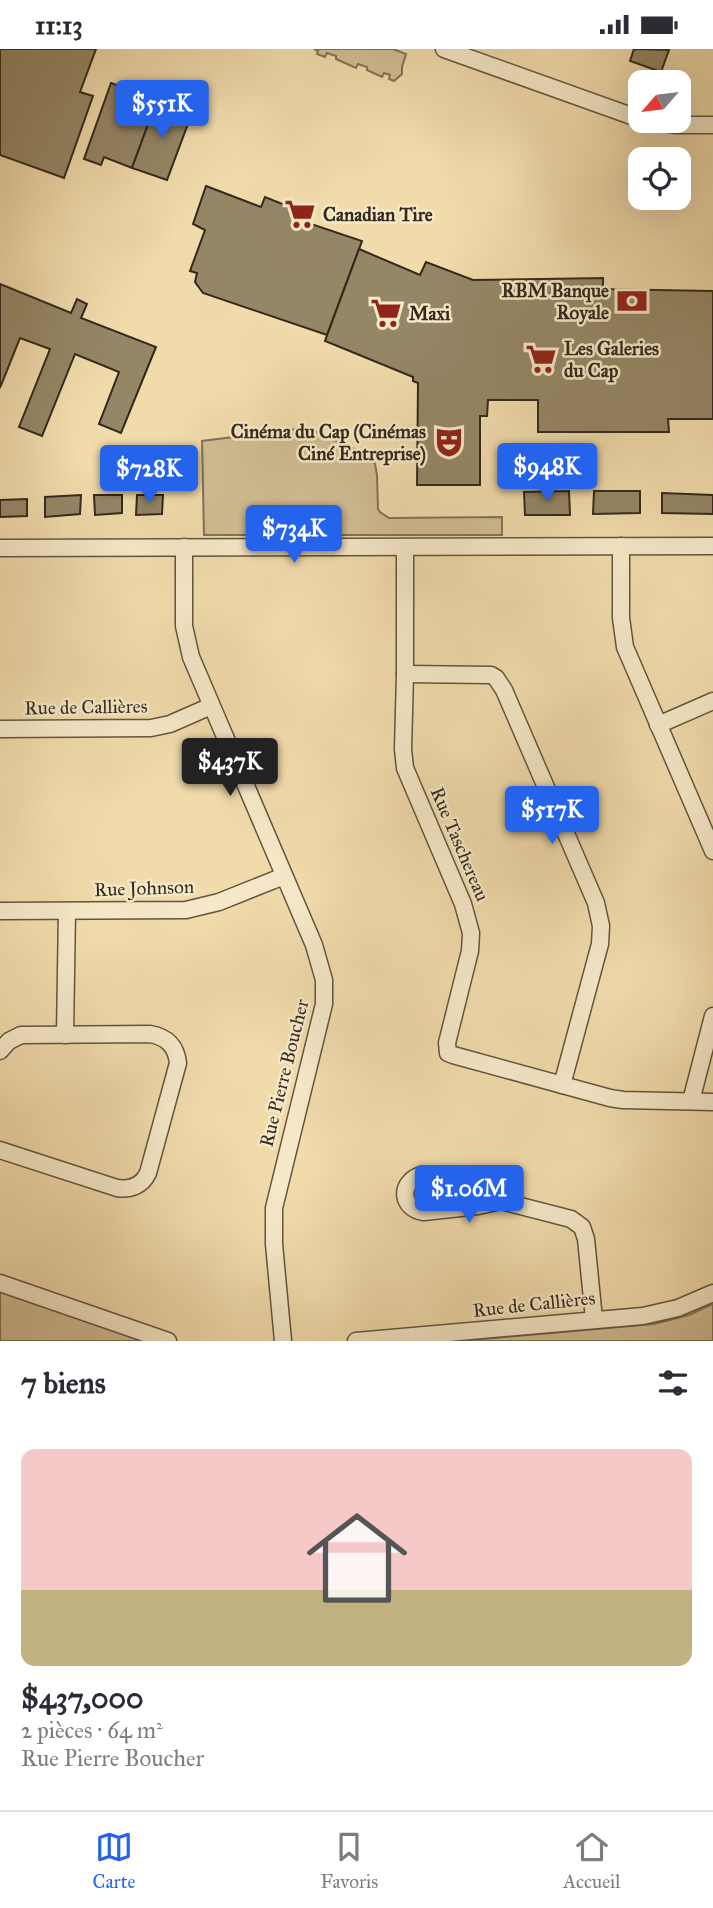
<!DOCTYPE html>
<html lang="fr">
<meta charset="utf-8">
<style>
body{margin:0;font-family:"IM FELL Great Primer",serif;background:#f7f7f7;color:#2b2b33;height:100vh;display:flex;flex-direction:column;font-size:26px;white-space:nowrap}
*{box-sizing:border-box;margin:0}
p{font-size:23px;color:#7c7c81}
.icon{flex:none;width:38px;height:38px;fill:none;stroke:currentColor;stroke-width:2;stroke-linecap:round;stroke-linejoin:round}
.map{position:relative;height:1292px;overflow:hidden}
.side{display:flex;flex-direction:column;background:#fff;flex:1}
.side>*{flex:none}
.needle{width:46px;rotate:242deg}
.controls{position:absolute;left:628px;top:21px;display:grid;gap:14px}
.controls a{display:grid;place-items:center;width:63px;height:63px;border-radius:14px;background:#fff;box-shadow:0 7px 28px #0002;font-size:35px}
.price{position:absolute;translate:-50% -60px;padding:0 16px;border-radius:7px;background:#2563eb;color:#fff;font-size:23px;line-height:46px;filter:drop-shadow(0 2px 4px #0008)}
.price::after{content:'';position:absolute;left:50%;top:42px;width:21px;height:16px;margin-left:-10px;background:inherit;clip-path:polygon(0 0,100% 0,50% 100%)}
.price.current{background:#222;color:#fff}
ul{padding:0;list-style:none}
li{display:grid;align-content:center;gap:14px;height:371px;padding:0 21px}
li span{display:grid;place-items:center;height:217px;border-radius:14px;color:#555}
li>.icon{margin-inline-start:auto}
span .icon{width:126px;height:126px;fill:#fffc;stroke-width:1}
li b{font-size:30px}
h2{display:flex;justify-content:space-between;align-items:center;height:84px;padding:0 21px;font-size:30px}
.status{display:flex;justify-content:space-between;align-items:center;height:49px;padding:0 35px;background:#fff;direction:ltr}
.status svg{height:19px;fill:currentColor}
.dock{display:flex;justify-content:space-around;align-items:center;height:98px;border-top:2px solid #e1e1e2;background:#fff;font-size:19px;color:#7c7c81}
.dock a{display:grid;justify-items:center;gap:4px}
.dock .current{color:#2563eb}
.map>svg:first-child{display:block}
.green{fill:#d1bd93;stroke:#827358;stroke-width:2}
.building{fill:#958666;stroke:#32291c;stroke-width:2}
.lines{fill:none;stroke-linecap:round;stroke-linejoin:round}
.minor-casing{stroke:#625640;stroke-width:19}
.minor{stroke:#f6e8c8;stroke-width:16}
.labels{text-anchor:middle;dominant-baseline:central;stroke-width:5;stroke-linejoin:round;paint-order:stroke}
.poi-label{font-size:19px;font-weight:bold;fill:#32291c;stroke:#f6e8c8;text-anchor:start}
.street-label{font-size:19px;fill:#32291c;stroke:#f6e8c8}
</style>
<div class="status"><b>11:13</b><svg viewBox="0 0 49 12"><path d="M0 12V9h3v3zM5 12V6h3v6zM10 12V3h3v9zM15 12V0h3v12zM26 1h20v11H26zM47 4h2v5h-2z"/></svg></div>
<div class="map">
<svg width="713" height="1292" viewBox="0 0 713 1292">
<rect width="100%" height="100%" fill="#f1dbab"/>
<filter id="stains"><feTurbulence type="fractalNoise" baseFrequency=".00286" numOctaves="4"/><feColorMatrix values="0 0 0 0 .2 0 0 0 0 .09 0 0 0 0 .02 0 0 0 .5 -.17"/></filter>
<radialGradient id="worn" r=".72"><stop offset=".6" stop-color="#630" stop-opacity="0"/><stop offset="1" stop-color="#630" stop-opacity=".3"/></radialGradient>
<!-- green -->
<g class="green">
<path d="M 314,0 L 393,0 L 406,5 L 402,18 L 402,25 L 394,32 L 389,30 L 390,26 L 384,24 L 382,28 L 367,21 L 367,18 L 358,15 L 356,19 L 336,10 L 336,7 L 327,4 L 325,8 L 317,5 L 318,2 Z"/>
<path d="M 297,380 L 312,381 L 368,406 L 375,415 L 377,426 L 378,460 L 380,463 L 389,469 L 502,468 L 502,486 L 204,486 L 202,392 Z"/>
<path d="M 426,1132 L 474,1145 L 475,1148 L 473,1150 L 426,1158 L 413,1149 C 412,1138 416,1136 426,1132 Z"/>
<path d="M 0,1243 L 142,1292 L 0,1292 Z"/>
<path d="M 713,1255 L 713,1292 L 460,1292 L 654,1275 L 689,1266 Z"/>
</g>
<!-- building -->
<g class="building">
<path d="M 0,0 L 96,0 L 80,43 L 93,47 L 64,129 L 0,106 Z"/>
<path d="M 634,0 L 669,1 L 661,23 L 630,12 Z"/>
<path d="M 111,34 L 157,51 L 132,119 L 104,108 L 101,116 L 84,110 Z"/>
<path d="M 157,51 L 192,64 L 167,131 L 132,119 Z"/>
<path d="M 206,137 L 261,158 L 265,148 L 305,164 L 302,172 L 362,192 L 327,286 L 203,244 L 195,233 L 197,224 L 190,222 L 205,181 L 193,175 Z"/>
<path d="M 359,200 L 420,226 L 426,213 L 473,231 L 603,229 L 603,240 L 713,242 L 713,370 L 668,370 L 669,383 L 538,383 L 538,351 L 488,351 L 487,367 L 480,367 L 480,436 L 417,436 L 418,334 L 413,332 L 413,328 L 325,292 Z"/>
<path d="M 0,235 L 71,264 L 77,250 L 87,255 L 81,269 L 156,298 L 121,384 L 99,375 L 119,323 L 75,305 L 42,387 L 19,378 L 50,300 L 20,289 L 0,339 Z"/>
<path d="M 569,442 L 570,466 L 525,466 L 524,443 Z"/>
<path d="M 594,442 L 640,442 L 640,464 L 593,465 Z"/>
<path d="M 662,444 L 713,446 L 713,465 L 662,464 Z"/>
<path d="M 81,446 L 80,465 L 45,468 L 45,448 Z"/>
<path d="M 94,446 L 122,446 L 122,464 L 95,466 Z"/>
<path d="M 137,446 L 163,446 L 162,465 L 136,466 Z"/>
<path d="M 27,450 L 27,467 L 0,468 L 0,451 Z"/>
</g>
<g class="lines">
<!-- minor casing -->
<g class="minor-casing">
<g id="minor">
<path d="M 444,0 L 640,70"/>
<path d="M 649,72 L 677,76 L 713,76"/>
<path d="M 621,497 L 621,569 L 625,598 L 713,802"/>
<path d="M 184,498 L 184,577 L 191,608 L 314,896 L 324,931 L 324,955 L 274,1159 L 274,1195 L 283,1292"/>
<path d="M 405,498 L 405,625 L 403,700 L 405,719 L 463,855 L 471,884 L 470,902 L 447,994 L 448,1004 L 453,1006 L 610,1049 L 623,1051 L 713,1053"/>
<path d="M 0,499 L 713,497"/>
<path d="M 405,625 L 491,626 L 496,629 L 504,641 L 596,854 L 601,877 L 600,895 L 562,1036"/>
<path d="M 658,676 L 713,652"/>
<path d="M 0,680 L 151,679 L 170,675 L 211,657"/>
<path d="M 0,862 L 186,861 L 219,853 L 284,827"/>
<path d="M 65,986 L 67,862"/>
<path d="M 0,1002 L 9,992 L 21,986 L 150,985 C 167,988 176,997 178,1014 L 148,1124 C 142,1137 130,1141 117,1139 L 0,1101"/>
<path d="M 691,1052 L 713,967"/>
<path d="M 421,1126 L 480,1137 L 501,1152 L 478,1157 L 424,1163 C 401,1160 398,1134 421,1126 Z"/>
<path d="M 501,1152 L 571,1170 L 582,1178 L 586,1190 L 594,1270"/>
<path d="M 0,1234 L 168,1292"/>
<path d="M 356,1292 L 643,1267 L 678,1259 L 713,1244"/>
</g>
</g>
<!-- minor -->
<use href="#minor" class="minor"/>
</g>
<!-- icons -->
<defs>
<g id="supermarket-bare" transform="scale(2.415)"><path d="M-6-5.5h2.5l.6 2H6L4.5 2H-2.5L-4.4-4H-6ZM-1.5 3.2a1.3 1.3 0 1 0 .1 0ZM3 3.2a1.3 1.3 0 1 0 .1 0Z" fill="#8f2418" stroke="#f6e8c8" stroke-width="2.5" paint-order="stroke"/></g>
<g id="bank-bare" transform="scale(2.415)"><path d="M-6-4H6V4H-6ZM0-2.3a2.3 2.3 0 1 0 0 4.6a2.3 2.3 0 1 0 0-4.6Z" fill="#8f2418" stroke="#f6e8c8" stroke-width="2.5" paint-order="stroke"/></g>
<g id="theatre-bare" transform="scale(2.415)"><path d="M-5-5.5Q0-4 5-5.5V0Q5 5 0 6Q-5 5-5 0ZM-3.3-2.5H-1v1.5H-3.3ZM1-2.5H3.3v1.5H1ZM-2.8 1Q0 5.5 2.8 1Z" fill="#8f2418" stroke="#f6e8c8" stroke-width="2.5" paint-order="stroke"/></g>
</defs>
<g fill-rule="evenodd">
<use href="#supermarket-bare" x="300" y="165"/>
<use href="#bank-bare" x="632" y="252"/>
<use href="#supermarket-bare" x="386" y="264"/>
<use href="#supermarket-bare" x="541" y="310"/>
<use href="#theatre-bare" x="449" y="393"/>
</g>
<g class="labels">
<!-- poi labels -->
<g class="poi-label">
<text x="323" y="165">Canadian Tire</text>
<text x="609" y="241" text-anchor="end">RBM Banque<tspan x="609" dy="22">Royale</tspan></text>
<text x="409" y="264">Maxi</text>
<text x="564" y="299">Les Galeries<tspan x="564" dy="22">du Cap</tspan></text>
<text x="426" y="382" text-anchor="end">Cinéma du Cap (Cinémas<tspan x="426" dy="22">Ciné Entreprise)</tspan></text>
</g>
<!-- street labels -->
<g class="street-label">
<text transform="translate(86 658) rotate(-1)">Rue de Callières</text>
<text transform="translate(460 795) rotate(67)">Rue Taschereau</text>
<text transform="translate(144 839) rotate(-2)">Rue Johnson</text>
<text transform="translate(284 1024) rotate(-76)">Rue Pierre Boucher</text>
<text transform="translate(534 1255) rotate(-6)">Rue de Callières</text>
</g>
</g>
<rect width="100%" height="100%" filter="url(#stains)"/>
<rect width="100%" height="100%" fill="url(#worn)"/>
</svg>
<div class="controls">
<a><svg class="needle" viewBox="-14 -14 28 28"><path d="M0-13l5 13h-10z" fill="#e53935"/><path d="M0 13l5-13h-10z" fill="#7c7c81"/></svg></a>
<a><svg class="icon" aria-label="locate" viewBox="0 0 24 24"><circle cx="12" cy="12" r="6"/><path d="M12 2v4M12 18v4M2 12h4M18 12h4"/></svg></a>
</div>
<b class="price" style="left:162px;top:91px">$551K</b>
<b class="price" style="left:547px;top:454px">$948K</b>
<b class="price" style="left:149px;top:456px">$728K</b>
<b class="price" style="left:294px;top:516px">$734K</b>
<b class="price current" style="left:230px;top:749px">$437K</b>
<b class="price" style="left:552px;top:797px">$517K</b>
<b class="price" style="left:469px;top:1176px">$1.06M</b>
</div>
<section class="side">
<h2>7 biens<svg class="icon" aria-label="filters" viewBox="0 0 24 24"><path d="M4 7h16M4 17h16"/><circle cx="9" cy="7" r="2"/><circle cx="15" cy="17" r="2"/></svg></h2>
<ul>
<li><span style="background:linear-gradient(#f6c9c9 65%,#c2b280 0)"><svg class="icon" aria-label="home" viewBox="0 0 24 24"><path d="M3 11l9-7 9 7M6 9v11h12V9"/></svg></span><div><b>$437,000</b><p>2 pièces · 64 m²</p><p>Rue Pierre Boucher</p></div></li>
</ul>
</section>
<nav class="dock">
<a class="current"><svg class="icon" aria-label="map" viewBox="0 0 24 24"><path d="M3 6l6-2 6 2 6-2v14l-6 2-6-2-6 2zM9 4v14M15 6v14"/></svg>Carte</a>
<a><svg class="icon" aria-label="saved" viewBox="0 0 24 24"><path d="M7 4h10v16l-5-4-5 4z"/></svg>Favoris</a>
<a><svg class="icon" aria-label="home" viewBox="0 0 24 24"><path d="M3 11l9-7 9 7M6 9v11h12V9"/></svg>Accueil</a>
</nav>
